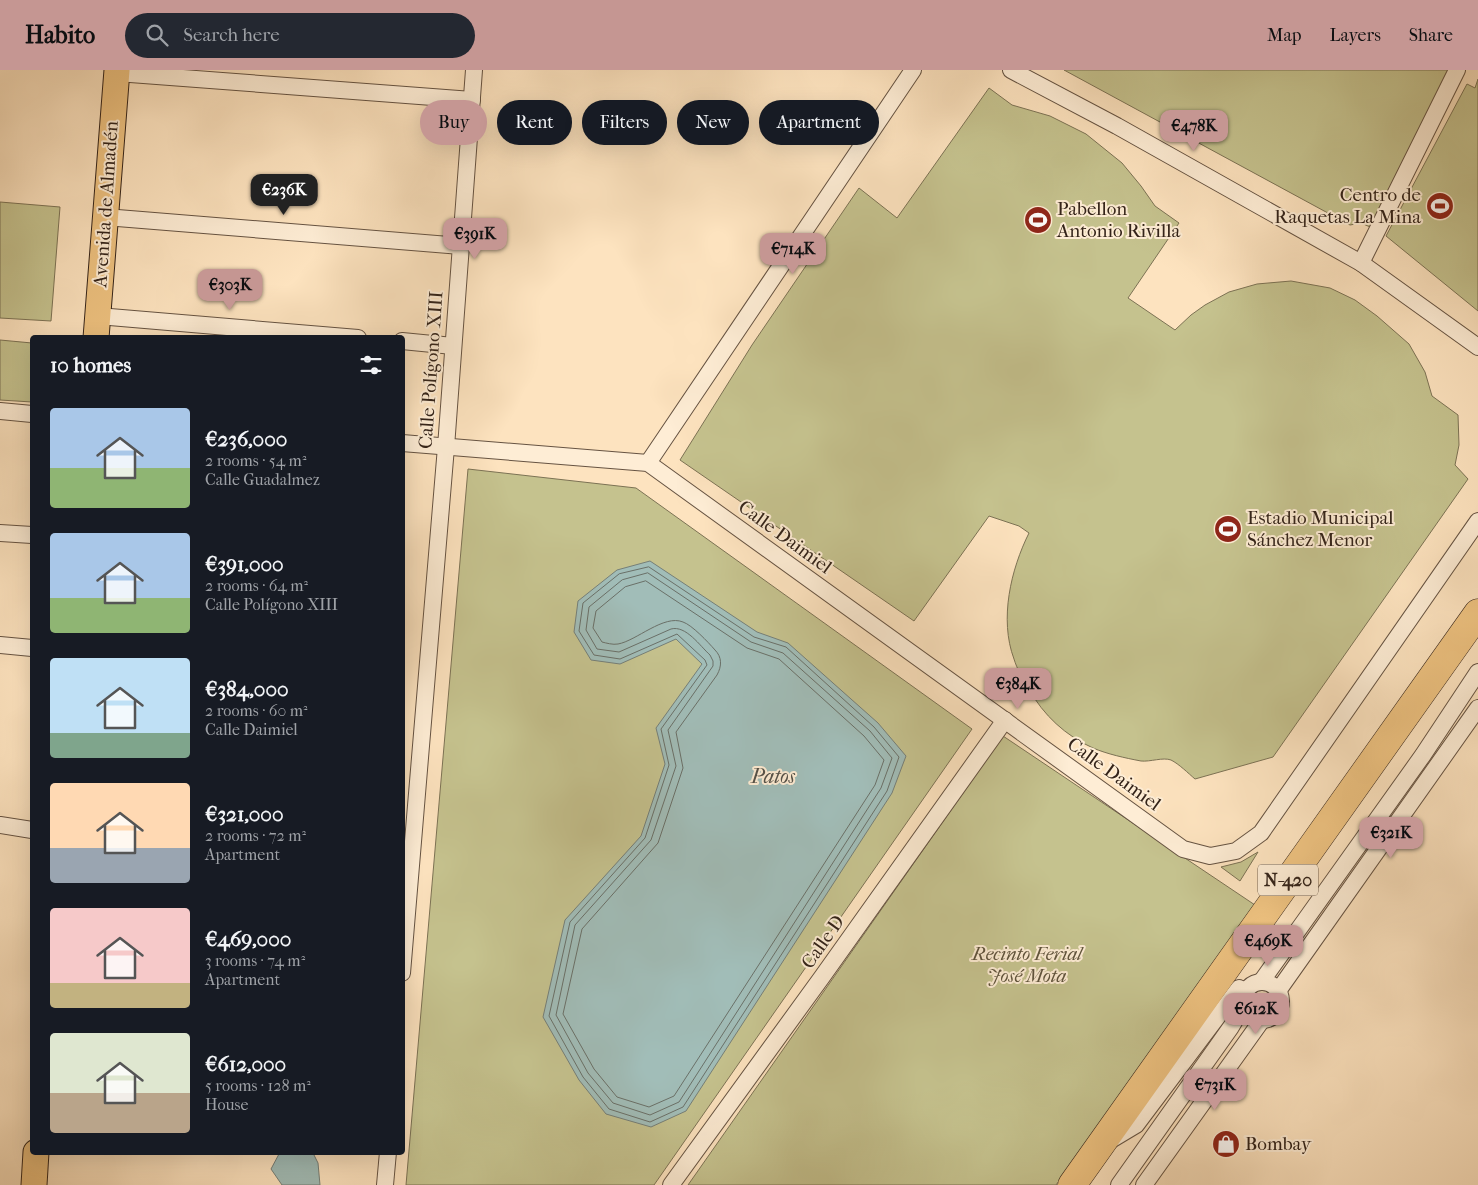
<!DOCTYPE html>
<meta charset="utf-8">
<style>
body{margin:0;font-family:"IM FELL French Canon",serif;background:#242831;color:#f1f3f6;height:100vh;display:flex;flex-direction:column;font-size:19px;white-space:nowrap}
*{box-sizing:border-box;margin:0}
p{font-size:16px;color:#9ea1a6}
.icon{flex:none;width:28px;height:28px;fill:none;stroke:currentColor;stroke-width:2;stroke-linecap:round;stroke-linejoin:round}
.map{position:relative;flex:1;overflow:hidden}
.sheet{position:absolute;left:30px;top:265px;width:375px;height:820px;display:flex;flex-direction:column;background:#171b24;border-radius:5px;box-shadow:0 5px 20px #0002}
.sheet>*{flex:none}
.banner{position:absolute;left:420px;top:30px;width:475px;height:45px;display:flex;gap:10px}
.price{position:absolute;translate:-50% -42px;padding:0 11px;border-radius:10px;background:#c59692;color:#111;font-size:16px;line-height:32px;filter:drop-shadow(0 1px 2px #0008)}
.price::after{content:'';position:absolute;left:50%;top:30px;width:15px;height:11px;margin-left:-8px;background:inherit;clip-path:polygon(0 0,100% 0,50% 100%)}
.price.current{background:#222;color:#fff}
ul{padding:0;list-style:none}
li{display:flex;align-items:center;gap:15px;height:125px;padding:0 20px}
li span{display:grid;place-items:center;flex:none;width:140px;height:100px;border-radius:5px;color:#555}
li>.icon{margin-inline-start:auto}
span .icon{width:60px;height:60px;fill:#fffc;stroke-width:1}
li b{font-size:21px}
h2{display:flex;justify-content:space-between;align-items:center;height:60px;padding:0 20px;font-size:21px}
.chip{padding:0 18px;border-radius:22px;background:#171b24;box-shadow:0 5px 20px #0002;font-size:18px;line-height:45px}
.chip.current{background:#c59692;color:#111}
header{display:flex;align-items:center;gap:30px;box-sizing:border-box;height:70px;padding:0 25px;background:#c59692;color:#111}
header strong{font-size:24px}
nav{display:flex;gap:28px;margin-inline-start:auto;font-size:18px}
.search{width:350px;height:45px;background:#242831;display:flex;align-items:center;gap:12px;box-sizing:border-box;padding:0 18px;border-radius:28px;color:#9ea1a6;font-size:19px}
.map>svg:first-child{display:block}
.green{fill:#c5c28e;stroke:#7c7254}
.water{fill:#a1bdb8;stroke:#757f78}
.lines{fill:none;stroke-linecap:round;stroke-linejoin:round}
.shore{stroke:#6a7068;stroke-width:1}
.street-casing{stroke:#665342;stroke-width:18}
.primary-casing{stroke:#332319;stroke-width:27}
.highway-casing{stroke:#332319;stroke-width:29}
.street{stroke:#feedd5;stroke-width:16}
.primary{stroke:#eec280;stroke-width:25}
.highway{stroke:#eec280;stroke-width:28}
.labels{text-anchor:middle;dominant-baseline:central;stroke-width:4;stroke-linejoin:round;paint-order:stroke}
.shield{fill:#feedd5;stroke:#706051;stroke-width:1}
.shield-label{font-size:18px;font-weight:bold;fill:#332319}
.poi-label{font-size:19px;fill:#332319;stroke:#feedd5;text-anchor:start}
.street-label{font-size:19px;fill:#332319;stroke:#feedd5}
.park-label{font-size:19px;font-style:italic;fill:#5f533c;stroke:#feedd5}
.water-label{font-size:20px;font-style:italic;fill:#545149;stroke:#feedd5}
</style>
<header>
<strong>Habito</strong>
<div class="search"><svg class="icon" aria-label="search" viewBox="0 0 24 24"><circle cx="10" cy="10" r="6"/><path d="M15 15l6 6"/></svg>Search here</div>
<nav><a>Map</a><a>Layers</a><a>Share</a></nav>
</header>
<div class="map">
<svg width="1478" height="1115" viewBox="0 0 1478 1115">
<rect width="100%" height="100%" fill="#fde3bf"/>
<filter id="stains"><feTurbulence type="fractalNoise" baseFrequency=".004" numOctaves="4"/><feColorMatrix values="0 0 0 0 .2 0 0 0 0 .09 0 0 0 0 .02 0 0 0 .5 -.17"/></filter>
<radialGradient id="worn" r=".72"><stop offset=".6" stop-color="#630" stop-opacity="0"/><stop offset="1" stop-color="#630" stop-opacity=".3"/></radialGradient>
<!-- green -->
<g class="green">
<path d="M 1064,0 L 1457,0 L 1377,160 L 1361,153 L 1350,155 Z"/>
<path d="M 1478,9 L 1478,241 L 1386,166 L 1467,14 L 1475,18 Z"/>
<path d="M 989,18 L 1012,35 L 1050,46 L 1086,64 L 1122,93 L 1141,116 L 1155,136 L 1179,153 L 1128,228 L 1175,260 L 1191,245 L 1205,235 L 1229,222 L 1257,214 L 1291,211 L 1330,218 L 1355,230 L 1377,246 L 1409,274 L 1425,302 L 1432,326 L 1458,345 L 1459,375 L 1455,395 L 1468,409 L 1273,687 L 1195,709 C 1188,703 1179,694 1171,690 C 1163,687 1150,692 1141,691 C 1125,688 1107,684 1093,678 C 1066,666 1043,645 1029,619 C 1023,610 1017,599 1014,589 C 999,549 1011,499 1029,463 L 1019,456 L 989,446 L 914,551 L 680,390 L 752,275 L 859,118 L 897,148 Z"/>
<path d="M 0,132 L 60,137 L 51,251 L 0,248 Z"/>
<path d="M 0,270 L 32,273 L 32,332 L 0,330 Z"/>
<path d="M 468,399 L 636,418 L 972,659 L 654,1115 L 406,1115 Z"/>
<path d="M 1003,666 L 1255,835 L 1056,1115 L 688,1115 Z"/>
<path d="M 1258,782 L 1240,811 L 1221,797 L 1241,792 Z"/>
</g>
<!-- water -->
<g class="water">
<path d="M 650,491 L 757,562 L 788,573 L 878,653 L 906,686 L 892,723 L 686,1041 L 651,1057 L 606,1044 L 579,1010 L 543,947 L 565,850 L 641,766 L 665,694 L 656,658 L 702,594 L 676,569 L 620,594 L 591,590 L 574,562 L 578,531 L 617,500 Z"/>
<path d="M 284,1083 L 313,1083 L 318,1093 L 320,1115 L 282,1115 L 271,1099 L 279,1084 Z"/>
</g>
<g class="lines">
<!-- shore -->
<g class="shore">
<path d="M 649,497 L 754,567 L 786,577 L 874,657 L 899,687 L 887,721 L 683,1037 L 650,1052 L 609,1039 L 583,1007 L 549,946 L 570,852 L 645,768 L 669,695 L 661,659 L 707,595 L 705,590 L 677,564 L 620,589 L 594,585 L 579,561 L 583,533 L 619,504 Z"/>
<path d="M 648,503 L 751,572 L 783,583 L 870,661 L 892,688 L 881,718 L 679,1032 L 650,1045 L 613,1033 L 588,1003 L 556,945 L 575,855 L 651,770 L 676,696 L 668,660 L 713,596 L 713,591 L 710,585 C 700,576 686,555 671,559 L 619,582 L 597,579 L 586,560 L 589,537 L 622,510 Z"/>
<path d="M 646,511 L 747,578 L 779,589 L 864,666 L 884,690 L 875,715 L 674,1026 L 649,1037 L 617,1027 L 594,999 L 563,944 L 582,859 L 658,773 L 683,698 L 676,662 L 717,605 C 722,596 722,587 715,580 C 708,572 692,555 683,552 C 664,544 636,571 618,574 C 613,575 606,573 602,572 L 593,558 L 596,541 L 625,517 Z"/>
</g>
<!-- street casing -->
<g class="street-casing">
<g id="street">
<path d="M 1011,0 L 1117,56 L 1361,193 L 1478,277"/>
<path d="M 117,3 L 472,30"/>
<path d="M 105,147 L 461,176"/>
<path d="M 1361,193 L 1457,0"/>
<path d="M 98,246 L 358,268"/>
<path d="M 402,271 L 453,276"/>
<path d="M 0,341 L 32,344"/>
<path d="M 402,373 L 648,393 L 1183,779 L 1210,786 L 1236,781 L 1261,763 L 1478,451"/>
<path d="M 648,393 L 913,0"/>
<path d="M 0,463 L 32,465"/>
<path d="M 0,575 L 32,578"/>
<path d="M 0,755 L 32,760"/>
<path d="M 402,903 L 446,377 L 474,0"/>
<path d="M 1261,912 L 1423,685 L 1478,602"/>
<circle cx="1262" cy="931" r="19"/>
<path d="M 1278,921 L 1478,638"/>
<path d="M 1111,1070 L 1136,1055 L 1239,918 L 1246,922"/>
<path d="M 385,1115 L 388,1082"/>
<path d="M 671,1115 L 822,907 L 1005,650"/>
<path d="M 1119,1115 L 1231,957 L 1244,935"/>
<path d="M 1144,1115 L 1262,950"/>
</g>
</g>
<!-- primary casing -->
<g class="primary-casing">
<g id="primary">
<path d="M 96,268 L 117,0"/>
<path d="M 34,1115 L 36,1082"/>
</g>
</g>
<!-- highway casing -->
<g class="highway-casing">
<path id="highway" d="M 1072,1115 L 1478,543"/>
</g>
<!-- street -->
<use href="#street" class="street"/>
<!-- primary -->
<use href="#primary" class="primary"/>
<!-- highway -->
<use href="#highway" class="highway"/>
</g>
<!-- icons -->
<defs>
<g id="stadium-disc" transform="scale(1.4375)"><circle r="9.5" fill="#8f2418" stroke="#feedd5"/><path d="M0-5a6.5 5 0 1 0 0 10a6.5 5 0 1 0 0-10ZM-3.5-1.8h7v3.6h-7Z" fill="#fff"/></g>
<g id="shop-disc" transform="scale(1.4375)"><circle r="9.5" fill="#8f2418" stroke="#feedd5"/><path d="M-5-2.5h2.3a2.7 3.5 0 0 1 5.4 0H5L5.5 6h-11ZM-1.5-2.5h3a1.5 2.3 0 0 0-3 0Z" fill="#fff"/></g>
</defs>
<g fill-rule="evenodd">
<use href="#stadium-disc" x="1440" y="136"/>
<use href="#stadium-disc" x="1038" y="150"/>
<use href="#stadium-disc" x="1228" y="459"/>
<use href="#shop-disc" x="1226" y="1074"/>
</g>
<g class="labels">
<!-- shield labels -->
<rect class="shield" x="1258" y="794.5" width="60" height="31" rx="4"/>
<g class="shield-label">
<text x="1288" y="810">N-420</text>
</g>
<!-- poi labels -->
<g class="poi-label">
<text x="1421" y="125" text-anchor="end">Centro de<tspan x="1421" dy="22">Raquetas La Mina</tspan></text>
<text x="1057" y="139">Pabellon<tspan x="1057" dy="22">Antonio Rivilla</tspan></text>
<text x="1247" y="448">Estadio Municipal<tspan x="1247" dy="22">Sánchez Menor</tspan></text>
<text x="1245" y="1074">Bombay</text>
</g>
<!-- street labels -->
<g class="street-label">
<text transform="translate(106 134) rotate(-86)">Avenida de Almadén</text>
<text transform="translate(431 300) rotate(-86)">Calle Polígono XIII</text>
<text transform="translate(785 467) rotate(36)">Calle Daimiel</text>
<text transform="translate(1114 704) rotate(36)">Calle Daimiel</text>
<text transform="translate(823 872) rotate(-55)">Calle D</text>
</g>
<!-- park labels -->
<g class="park-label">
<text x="1027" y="884">Recinto Ferial<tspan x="1027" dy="22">José Mota</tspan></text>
</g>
<!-- water labels -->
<g class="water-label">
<text x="773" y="706">Patos</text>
</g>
</g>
<rect width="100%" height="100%" filter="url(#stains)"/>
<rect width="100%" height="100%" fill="url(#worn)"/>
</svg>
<b class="price" style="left:1194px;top:82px">€478K</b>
<b class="price current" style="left:284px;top:146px">€236K</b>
<b class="price" style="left:475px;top:190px">€391K</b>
<b class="price" style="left:793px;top:205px">€714K</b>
<b class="price" style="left:230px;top:241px">€303K</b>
<b class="price" style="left:1018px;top:640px">€384K</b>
<b class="price" style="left:1391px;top:789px">€321K</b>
<b class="price" style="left:1268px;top:897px">€469K</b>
<b class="price" style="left:1256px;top:965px">€612K</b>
<b class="price" style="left:1215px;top:1041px">€731K</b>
<div class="banner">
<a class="chip current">Buy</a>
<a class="chip">Rent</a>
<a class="chip">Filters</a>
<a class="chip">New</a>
<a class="chip">Apartment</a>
</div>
<section class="sheet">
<h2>10 homes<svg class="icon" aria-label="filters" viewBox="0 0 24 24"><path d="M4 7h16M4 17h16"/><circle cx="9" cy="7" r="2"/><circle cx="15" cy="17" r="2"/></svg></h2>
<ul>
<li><span style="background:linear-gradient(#a9c7e8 60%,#8fb573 0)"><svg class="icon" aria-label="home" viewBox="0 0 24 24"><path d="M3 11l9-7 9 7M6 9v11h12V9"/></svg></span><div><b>€236,000</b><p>2 rooms · 54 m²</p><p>Calle Guadalmez</p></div></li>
<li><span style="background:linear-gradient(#a9c7e8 65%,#8fb573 0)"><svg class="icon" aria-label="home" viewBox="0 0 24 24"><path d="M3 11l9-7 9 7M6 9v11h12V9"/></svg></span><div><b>€391,000</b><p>2 rooms · 64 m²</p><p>Calle Polígono XIII</p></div></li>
<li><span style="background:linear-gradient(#bfe0f5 75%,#7fa58c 0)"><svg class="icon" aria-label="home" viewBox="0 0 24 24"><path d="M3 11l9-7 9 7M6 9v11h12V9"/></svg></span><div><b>€384,000</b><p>2 rooms · 60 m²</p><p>Calle Daimiel</p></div></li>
<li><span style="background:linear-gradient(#ffd9b3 65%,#9aa5b1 0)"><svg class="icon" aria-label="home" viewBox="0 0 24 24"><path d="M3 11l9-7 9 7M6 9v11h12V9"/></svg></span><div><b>€321,000</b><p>2 rooms · 72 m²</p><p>Apartment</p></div></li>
<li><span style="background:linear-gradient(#f6c9c9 75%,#c2b280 0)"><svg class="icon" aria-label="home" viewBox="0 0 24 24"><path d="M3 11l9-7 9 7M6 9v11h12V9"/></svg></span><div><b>€469,000</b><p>3 rooms · 74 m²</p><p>Apartment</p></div></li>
<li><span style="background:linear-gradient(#dfe7d0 60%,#b9a48a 0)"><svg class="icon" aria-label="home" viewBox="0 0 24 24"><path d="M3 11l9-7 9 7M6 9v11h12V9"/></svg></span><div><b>€612,000</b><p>5 rooms · 128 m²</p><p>House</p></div></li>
</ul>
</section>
</div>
